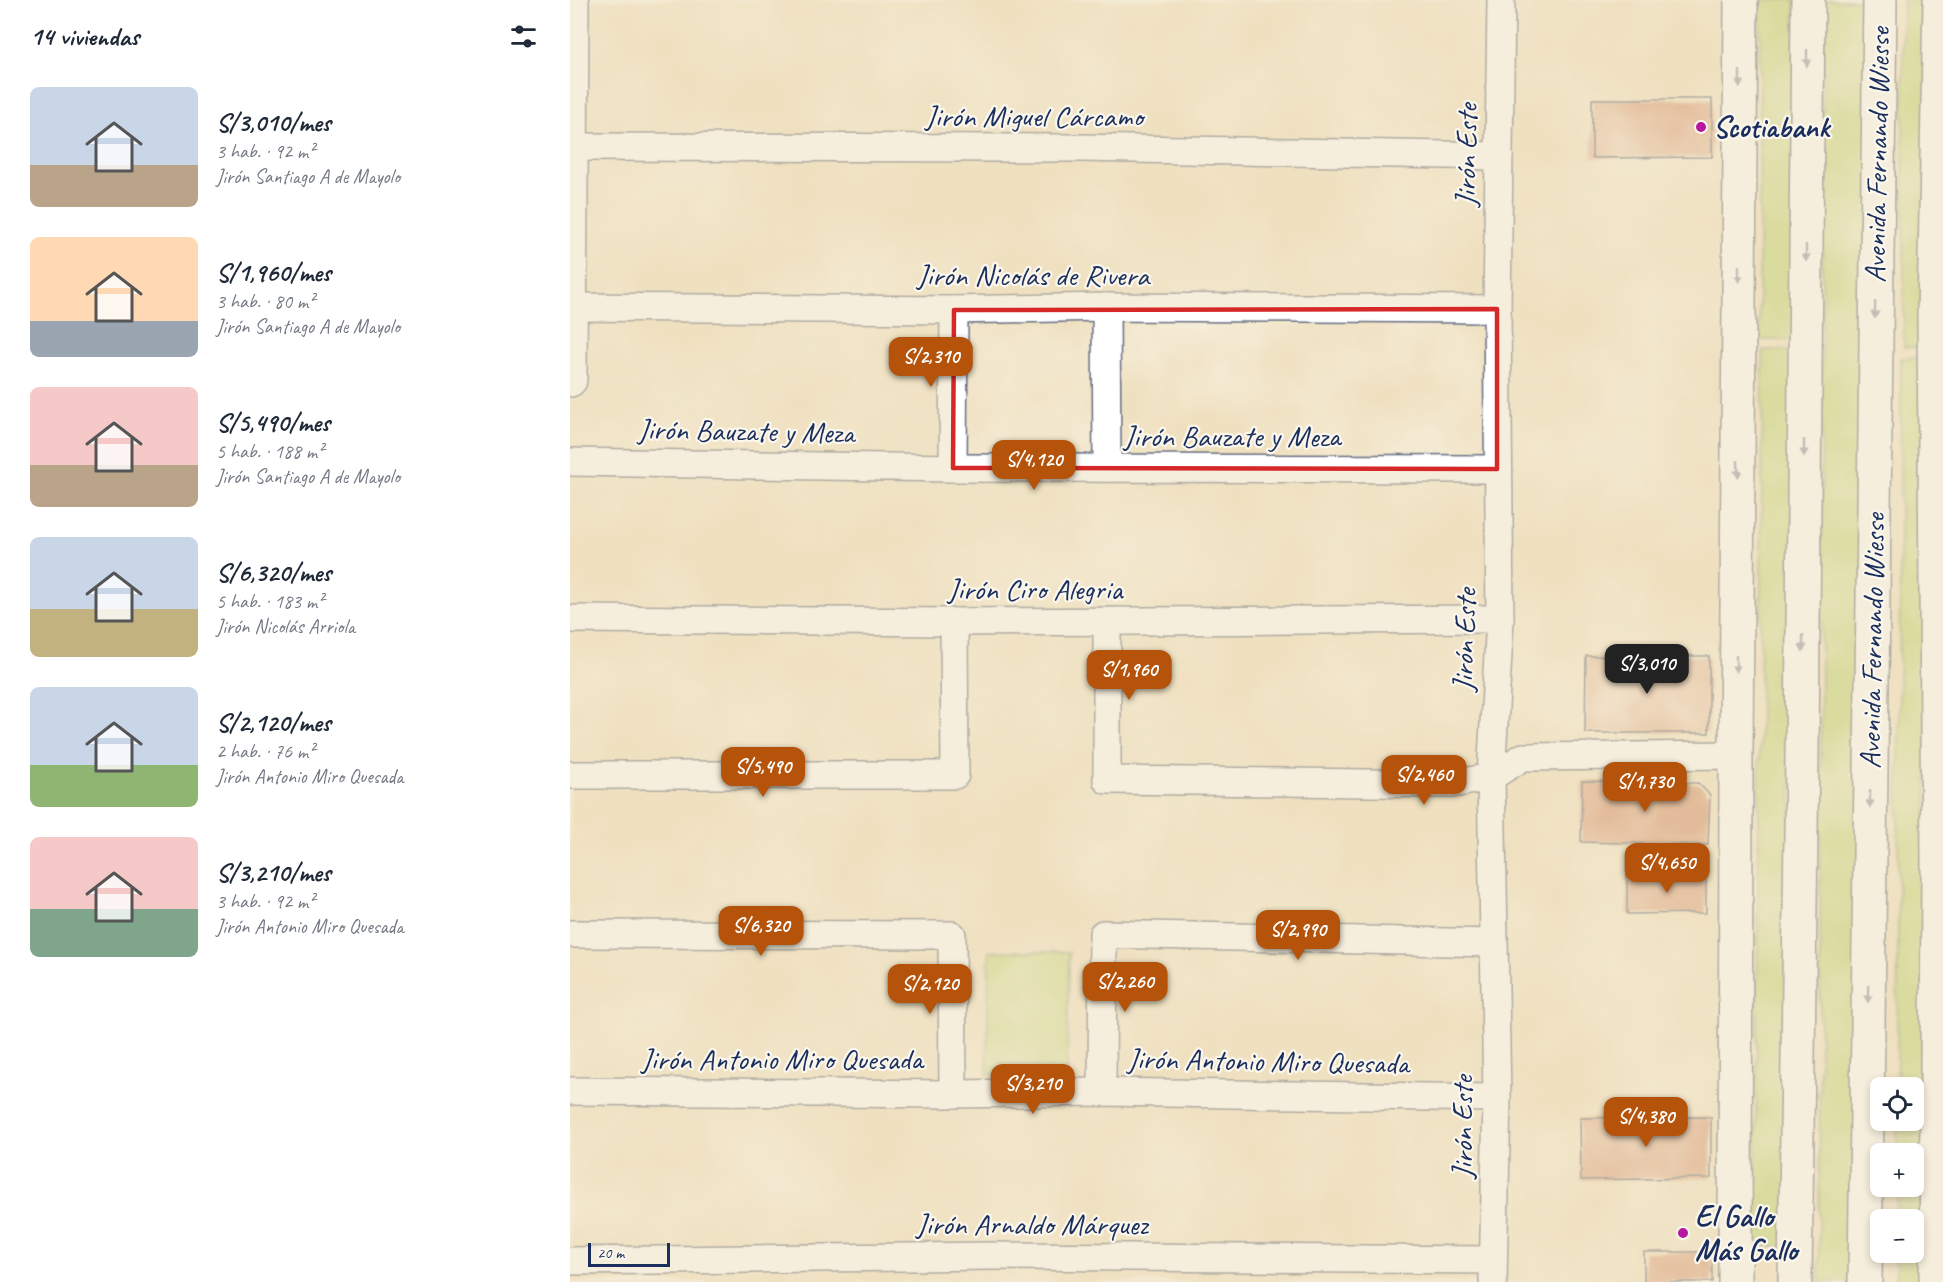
<!DOCTYPE html>
<html lang="es">
<meta charset="utf-8">
<style>
body{margin:0;font-family:Caveat,sans-serif;background:#f6f6f7;color:#1f2937;height:100vh;display:flex;flex-direction:column;font-size:22px;white-space:nowrap}
*{box-sizing:border-box;margin:0}
p{font-size:20px;color:#747a83}
.icon{flex:none;width:33px;height:33px;fill:none;stroke:currentColor;stroke-width:2;stroke-linecap:round;stroke-linejoin:round}
.map{position:relative;flex:1;overflow:hidden}
.details{display:flex;flex-direction:column;background:#fff;width:570px}
.details>*{flex:none}
.buttons{position:absolute;left:1300px;top:1077px;display:grid;gap:12px}
.buttons a{display:grid;place-items:center;width:54px;height:54px;border-radius:9px;background:#fff;box-shadow:0 3px 9px #0003;font-size:30px}
.scale{position:absolute;left:18px;bottom:15px;width:82px;box-sizing:border-box;padding-left:6px;border:3px solid #1b2f5e;border-top:0;font-size:16px;line-height:21px;white-space:nowrap;color:#1b2f5e;-webkit-text-stroke:4px #fbf7ec;paint-order:stroke}
.price{position:absolute;translate:-50% -51px;padding:0 14px;border-radius:12px;background:#b45309;color:#fff;font-size:20px;line-height:39px;filter:drop-shadow(0 2px 3px #0008)}
.price::after{content:'';position:absolute;left:50%;top:36px;width:18px;height:14px;margin-left:-9px;background:inherit;clip-path:polygon(0 0,100% 0,50% 100%)}
.price.current{background:#222;color:#fff}
ul{padding:0;list-style:none}
li{display:flex;align-items:center;gap:18px;height:150px;padding:0 30px}
li span{display:grid;place-items:center;flex:none;width:168px;height:120px;border-radius:9px;color:#555}
li>.icon{margin-inline-start:auto}
span .icon{width:72px;height:72px;fill:#fffc;stroke-width:1}
li b{font-size:26px}
h2{display:flex;justify-content:space-between;align-items:center;height:72px;padding:0 30px;font-size:26px}
main{display:flex;flex:1;min-height:0}
.map>svg:first-child{display:block}
.green{fill:#c1d578;stroke:#6e826b;stroke-width:1.5}
.building{fill:#d69370}
.lines{fill:none;stroke-linecap:round;stroke-linejoin:round}
.minor-casing{stroke:#656d80;stroke-width:30}
.tertiary-casing{stroke:#656d80;stroke-width:36}
.secondary-casing{stroke:#656d80;stroke-width:36}
.primary-casing{stroke:#656d80;stroke-width:36}
.minor{stroke:#fff;stroke-width:27}
.tertiary{stroke:#fff;stroke-width:33}
.secondary{stroke:#fff;stroke-width:33}
.primary{stroke:#fff;stroke-width:33}
.oneway{fill:#8d97ae}
.marked{fill:none;stroke:#d62828;stroke-width:4.5;stroke-linejoin:round}
.poi-dot{fill:#b5179e;stroke:#fbf7ec;stroke-width:2}
.labels{text-anchor:middle;dominant-baseline:central;stroke-width:4.5;stroke-linejoin:round;paint-order:stroke}
.street-label{font-size:30px;fill:#1b2f5e;stroke:#fbf7ec}
.poi-label{font-size:30px;font-weight:bold;fill:#1b2f5e;stroke:#fbf7ec;text-anchor:start}
</style>
<main>
<section class="details">
<h2>14 viviendas<svg class="icon" aria-label="filters" viewBox="0 0 24 24"><path d="M4 7h16M4 17h16"/><circle cx="9" cy="7" r="2"/><circle cx="15" cy="17" r="2"/></svg></h2>
<ul>
<li><span style="background:linear-gradient(#c9d6e8 65%,#b9a48a 0)"><svg class="icon" aria-label="home" viewBox="0 0 24 24"><path d="M3 11l9-7 9 7M6 9v11h12V9"/></svg></span><div><b>S/3,010/mes</b><p>3 hab. · 92 m²</p><p>Jirón Santiago A de Mayolo</p></div></li>
<li><span style="background:linear-gradient(#ffd9b3 70%,#9aa5b1 0)"><svg class="icon" aria-label="home" viewBox="0 0 24 24"><path d="M3 11l9-7 9 7M6 9v11h12V9"/></svg></span><div><b>S/1,960/mes</b><p>3 hab. · 80 m²</p><p>Jirón Santiago A de Mayolo</p></div></li>
<li><span style="background:linear-gradient(#f6c9c9 65%,#b9a48a 0)"><svg class="icon" aria-label="home" viewBox="0 0 24 24"><path d="M3 11l9-7 9 7M6 9v11h12V9"/></svg></span><div><b>S/5,490/mes</b><p>5 hab. · 188 m²</p><p>Jirón Santiago A de Mayolo</p></div></li>
<li><span style="background:linear-gradient(#c9d6e8 60%,#c2b280 0)"><svg class="icon" aria-label="home" viewBox="0 0 24 24"><path d="M3 11l9-7 9 7M6 9v11h12V9"/></svg></span><div><b>S/6,320/mes</b><p>5 hab. · 183 m²</p><p>Jirón Nicolás Arriola</p></div></li>
<li><span style="background:linear-gradient(#c9d6e8 65%,#8fb573 0)"><svg class="icon" aria-label="home" viewBox="0 0 24 24"><path d="M3 11l9-7 9 7M6 9v11h12V9"/></svg></span><div><b>S/2,120/mes</b><p>2 hab. · 76 m²</p><p>Jirón Antonio Miro Quesada</p></div></li>
<li><span style="background:linear-gradient(#f6c9c9 60%,#7fa58c 0)"><svg class="icon" aria-label="home" viewBox="0 0 24 24"><path d="M3 11l9-7 9 7M6 9v11h12V9"/></svg></span><div><b>S/3,210/mes</b><p>3 hab. · 92 m²</p><p>Jirón Antonio Miro Quesada</p></div></li>
</ul>
</section>
<div class="map">
<svg width="1373" height="1282" viewBox="0 0 1373 1282">
<rect width="100%" height="100%" fill="#fbf7ec"/>
<filter id="ink" filterUnits="userSpaceOnUse"><feTurbulence type="fractalNoise" baseFrequency=".0167" numOctaves="2"/><feDisplacementMap in="SourceGraphic" scale="12" xChannelSelector="R" yChannelSelector="G"/><feConvolveMatrix kernelMatrix="1 2 1 2 8 2 1 2 1" color-interpolation-filters="sRGB"/></filter>
<filter id="wash" filterUnits="userSpaceOnUse"><feTurbulence type="fractalNoise" baseFrequency=".008" numOctaves="4" result="noise"/><feDisplacementMap in="SourceGraphic" scale="24" xChannelSelector="R" yChannelSelector="G"/><feGaussianBlur stdDeviation="1.35" result="paint"/><feColorMatrix in="noise" values="0 0 0 0 0 0 0 0 0 0 0 0 0 0 0 0 0 1.4 0 .05"/><feComposite in="paint" operator="in"/></filter>
<g filter="url(#wash)">
<rect width="100%" height="100%" fill="#efe0c0"/>
<!-- green -->
<g class="green">
<path d="M 1190,0 L 1225,0 L 1224,340 L 1189,340 Z"/>
<path d="M 1253,0 L 1304,0 L 1294,1282 L 1249,1282 Z"/>
<path d="M 1333,0 L 1357,0 L 1360,347 L 1334,347 Z"/>
<path d="M 1193,350 L 1225,351 L 1218,1247 L 1185,1247 Z"/>
<path d="M 1331,358 L 1359,358 L 1354,1282 L 1326,1282 L 1326,1253 L 1344,1252 L 1344,1220 L 1327,1219 L 1327,1187 L 1344,1186 L 1344,1154 L 1327,1153 L 1327,1121 L 1344,1120 L 1344,1088 L 1327,1087 Z"/>
<path d="M 419,951 L 499,952 L 497,1075 L 417,1074 Z"/>
</g>
<g id="blocks">
<!-- building -->
<g class="building">
<path d="M 1022,99 L 1142,99 L 1142,157 L 1022,158 Z"/>
<path d="M 1016,656 L 1139,656 L 1139,733 L 1015,733 Z"/>
<path d="M 1012,781 L 1128,783 L 1140,795 L 1138,845 L 1011,842 Z"/>
<path d="M 1136,874 L 1136,913 L 1057,914 L 1057,875 Z"/>
<path d="M 1141,1117 L 1141,1178 L 1011,1180 L 1010,1118 Z"/>
<rect x="1074" y="1252" width="68" height="30"/>
</g>
</g>
</g>
<g filter="url(#ink)">
<use href="#blocks" fill-opacity="0" stroke="#656d80" stroke-width="1.5"/>
<g class="lines">
<!-- minor casing -->
<g class="minor-casing">
<g id="minor">
<path d="M 0,147 L 509,148 L 929,156"/>
<path d="M 0,307 L 384,310 L 536,307 L 927,309"/>
<path d="M 536,307 L 537,468"/>
<path d="M 0,462 L 383,468 L 927,469"/>
<path d="M 383,468 L 384,310"/>
<path d="M 0,619 L 384,622 L 930,619"/>
<path d="M 537,622 L 537,780 L 882,784 L 921,777 L 953,757 L 1166,755"/>
<path d="M 0,775 L 385,775 L 384,622"/>
<path d="M 0,934 L 382,935 L 383,1094"/>
<path d="M 0,1091 L 383,1094 L 532,1092 L 927,1098"/>
<path d="M 532,1092 L 533,934 L 923,943"/>
<path d="M 0,1261 L 424,1256 L 923,1260"/>
<path d="M 923,1282 L 927,1098 L 921,777 L 930,619 L 927,309 L 931,0"/>
</g>
</g>
<!-- tertiary casing -->
<g class="tertiary-casing">
<path id="tertiary" d="M 0,380 L 2,0"/>
</g>
<!-- secondary casing -->
<g class="secondary-casing">
<g id="secondary">
<path d="M 1165,1282 L 1166,755 L 1171,0"/>
<path d="M 1366,1282 L 1368,866 L 1364,315 L 1370,0"/>
</g>
</g>
<!-- primary casing -->
<g class="primary-casing">
<g id="primary">
<path d="M 1225,1282 L 1232,757 L 1238,0"/>
<path d="M 1295,1282 L 1310,0"/>
</g>
</g>
<!-- minor -->
<use href="#minor" class="minor"/>
<!-- tertiary -->
<use href="#tertiary" class="tertiary"/>
<!-- secondary -->
<use href="#secondary" class="secondary"/>
<!-- primary -->
<use href="#primary" class="primary"/>
</g>
<!-- one-way arrows -->
<defs><path id="oneway-solid" d="M-6-.8H1V-3.2L6.5 0L1 3.2V.8H-6Z" transform="scale(1.5)"/></defs>
<g class="oneway">
<use href="#oneway-solid" transform="translate(1237 58) rotate(90)"/>
<use href="#oneway-solid" transform="translate(1170 79) rotate(90)"/>
<use href="#oneway-solid" transform="translate(1236 253) rotate(90)"/>
<use href="#oneway-solid" transform="translate(1169 274) rotate(90)"/>
<use href="#oneway-solid" transform="translate(1305 310) rotate(91)"/>
<use href="#oneway-solid" transform="translate(1234 448) rotate(90)"/>
<use href="#oneway-solid" transform="translate(1168 469) rotate(90)"/>
<use href="#oneway-solid" transform="translate(1233 643) rotate(90)"/>
<use href="#oneway-solid" transform="translate(1166 664) rotate(90)"/>
<use href="#oneway-solid" transform="translate(1300 799) rotate(91)"/>
<use href="#oneway-solid" transform="translate(1298 994) rotate(91)"/>
</g>
</g>
<!-- marked area -->
<path d="M0 0H1373V1282H0ZM 927,309 L 927,469 L 383,468 L 384,310 Z" fill="#efe0c0" fill-opacity=".55" fill-rule="evenodd"/>
<path class="marked" d="M 927,309 L 927,469 L 383,468 L 384,310 Z"/>
<!-- markers -->
<g class="poi-dot">
<circle cx="1131" cy="127" r="6"/>
<circle cx="1113" cy="1233" r="6"/>
</g>
<g class="labels">
<!-- street labels -->
<g class="street-label">
<text x="464" y="116">Jirón Miguel Cárcamo</text>
<text transform="translate(896 155) rotate(-89)">Jirón Este</text>
<text transform="translate(1307 155) rotate(-89)">Avenida Fernando Wiesse</text>
<text x="463" y="275">Jirón Nicolás de Rivera</text>
<text transform="translate(176 431) rotate(1)">Jirón Bauzate y Meza</text>
<text x="662" y="436">Jirón Bauzate y Meza</text>
<text x="465" y="589">Jirón Ciro Alegria</text>
<text transform="translate(894 640) rotate(-88)">Jirón Este</text>
<text transform="translate(1302 641) rotate(-89)">Avenida Fernando Wiesse</text>
<text x="212" y="1059">Jirón Antonio Miro Quesada</text>
<text transform="translate(698 1061) rotate(1)">Jirón Antonio Miro Quesada</text>
<text transform="translate(892 1127) rotate(-90)">Jirón Este</text>
<text x="462" y="1224">Jirón Arnaldo Márquez</text>
</g>
<!-- poi labels -->
<g class="poi-label">
<text x="1143" y="127">Scotiabank</text>
<text x="1125" y="1216">El Gallo<tspan x="1125" dy="34">Más Gallo</tspan></text>
</g>
</g>
</svg>
<div class="buttons">
<a><svg class="icon" aria-label="locate" viewBox="0 0 24 24"><circle cx="12" cy="12" r="6"/><path d="M12 2v4M12 18v4M2 12h4M18 12h4"/></svg></a>
<a>+</a>
<a>−</a>
</div>
<div class="scale">20 m</div>
<b class="price" style="left:361px;top:388px">S/2,310</b>
<b class="price" style="left:464px;top:491px">S/4,120</b>
<b class="price current" style="left:1077px;top:695px">S/3,010</b>
<b class="price" style="left:559px;top:701px">S/1,960</b>
<b class="price" style="left:193px;top:798px">S/5,490</b>
<b class="price" style="left:854px;top:806px">S/2,460</b>
<b class="price" style="left:1075px;top:813px">S/1,730</b>
<b class="price" style="left:1097px;top:894px">S/4,650</b>
<b class="price" style="left:191px;top:957px">S/6,320</b>
<b class="price" style="left:728px;top:961px">S/2,990</b>
<b class="price" style="left:555px;top:1013px">S/2,260</b>
<b class="price" style="left:360px;top:1015px">S/2,120</b>
<b class="price" style="left:463px;top:1115px">S/3,210</b>
<b class="price" style="left:1076px;top:1148px">S/4,380</b>
</div>
</main>
